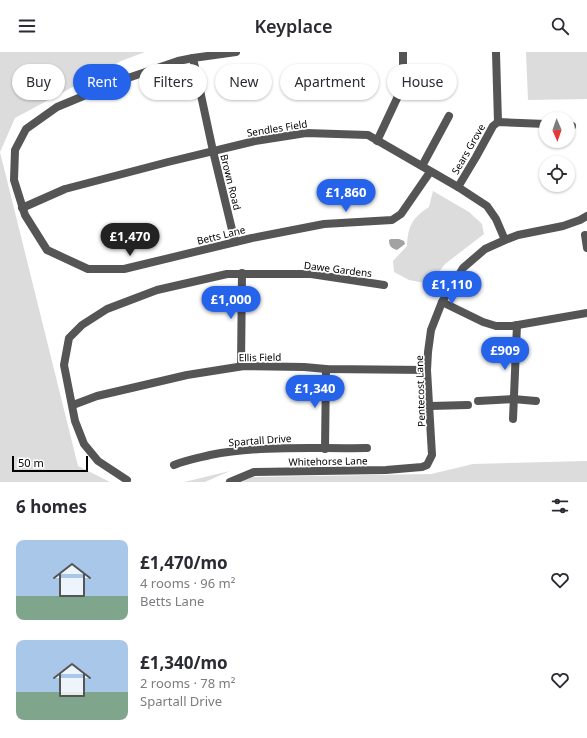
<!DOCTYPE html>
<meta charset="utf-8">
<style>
body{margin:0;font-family:"Noto Sans",sans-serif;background:#f2f2f3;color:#2b2b33;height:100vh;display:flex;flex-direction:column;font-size:15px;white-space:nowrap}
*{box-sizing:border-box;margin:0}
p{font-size:13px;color:#7c7c81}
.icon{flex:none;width:22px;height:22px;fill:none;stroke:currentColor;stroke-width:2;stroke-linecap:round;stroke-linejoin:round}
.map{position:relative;height:430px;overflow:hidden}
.details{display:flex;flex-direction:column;background:#fff;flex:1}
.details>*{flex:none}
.hud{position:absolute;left:12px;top:12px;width:563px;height:36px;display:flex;gap:8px}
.needle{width:26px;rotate:178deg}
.buttons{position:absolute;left:539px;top:60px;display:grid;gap:8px}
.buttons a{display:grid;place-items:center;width:36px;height:36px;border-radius:50%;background:#fff;box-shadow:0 1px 3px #0004;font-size:20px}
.scale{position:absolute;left:12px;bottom:10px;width:76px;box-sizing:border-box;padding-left:4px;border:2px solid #000;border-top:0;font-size:11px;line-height:14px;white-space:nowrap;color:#000;-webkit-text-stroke:3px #fff;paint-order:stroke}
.price{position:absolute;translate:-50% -34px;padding:0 9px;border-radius:14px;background:#2563eb;color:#fff;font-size:13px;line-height:26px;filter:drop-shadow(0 1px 2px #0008)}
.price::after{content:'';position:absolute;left:50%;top:24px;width:12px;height:9px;margin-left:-6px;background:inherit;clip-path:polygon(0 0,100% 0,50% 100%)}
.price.on{background:#222;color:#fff}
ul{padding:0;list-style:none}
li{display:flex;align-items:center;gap:12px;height:100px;padding:0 16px}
li span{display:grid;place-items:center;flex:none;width:112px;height:80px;border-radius:8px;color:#555}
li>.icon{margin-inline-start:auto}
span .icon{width:48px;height:48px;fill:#fffc;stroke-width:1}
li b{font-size:17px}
h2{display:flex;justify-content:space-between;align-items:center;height:48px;padding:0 16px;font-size:17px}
.pill{padding:0 14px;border-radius:18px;background:#fff;box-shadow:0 1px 3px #0004;font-size:14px;line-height:36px}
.pill.on{background:#2563eb;color:#fff}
header{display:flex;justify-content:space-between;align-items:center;height:52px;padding:0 16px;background:#fff;font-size:18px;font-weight:600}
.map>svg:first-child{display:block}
.green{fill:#dcdcdc}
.water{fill:#a3a3a3}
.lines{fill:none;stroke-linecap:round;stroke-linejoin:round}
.minor{stroke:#555;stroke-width:8}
.labels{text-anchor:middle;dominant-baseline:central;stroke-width:3.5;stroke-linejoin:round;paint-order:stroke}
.street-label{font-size:10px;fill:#000;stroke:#fff}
</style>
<header><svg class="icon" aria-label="menu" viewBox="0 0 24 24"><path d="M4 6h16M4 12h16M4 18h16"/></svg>Keyplace<svg class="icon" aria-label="search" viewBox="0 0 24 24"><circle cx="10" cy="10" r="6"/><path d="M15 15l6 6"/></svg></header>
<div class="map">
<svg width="587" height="430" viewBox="0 0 587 430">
<rect width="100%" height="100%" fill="#fff"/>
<!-- green -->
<g class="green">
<path d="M 0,0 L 145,0 L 121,9 L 15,66 L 0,100 L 78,414 L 110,430 L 0,430 Z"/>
<path d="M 526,0 L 587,0 L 587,47 L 528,48 Z"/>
<path d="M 433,139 L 469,160 L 482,172 L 484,182 L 445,212 L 430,232 L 409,228 L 394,220 L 393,209 L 407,194 C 408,174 412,166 429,155 Z"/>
<path d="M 587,409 L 587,430 L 241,430 L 253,425 L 431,422 L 473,412 Z"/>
<path d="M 230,419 L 205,430 L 184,430 Z"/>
</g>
<!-- water -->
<path class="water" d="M 391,187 L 399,187 L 404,189 L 405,192 L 397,198 C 391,196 389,194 389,188 Z"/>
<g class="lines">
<!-- minor -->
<g class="minor">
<path d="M 496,1 L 498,70"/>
<path d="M 193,6 L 178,9 L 122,28 L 57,55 L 26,77 L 15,98 L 14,128 L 25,163 L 47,198 L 88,217 L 124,217 L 252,186 L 324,172 L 392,168 L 401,162 L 430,120"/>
<path d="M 568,74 L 572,74"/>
<path d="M 377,89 L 400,40 L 403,21 L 403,0"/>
<path d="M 422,114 L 449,64"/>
<path d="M 458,135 L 476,105 L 493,74 L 498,70 L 546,72"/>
<path d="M 22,156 L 65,137 L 168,110 L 255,89 L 306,81 L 368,83 L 458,135 L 487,154 L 496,167 L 505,188"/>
<path d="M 585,183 L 587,196"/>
<path d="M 235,190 L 213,99 L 193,6 L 236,0"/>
<path d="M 442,250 L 483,270 L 496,274 L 512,274 L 587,261"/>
<path d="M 241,314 L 242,221"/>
<path d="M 478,349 L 513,347 L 536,349"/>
<path d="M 73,353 L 97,344 L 140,334 L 187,323 L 244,314 L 304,315 L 326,317 L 427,318"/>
<path d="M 430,354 L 468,353"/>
<path d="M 513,367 L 517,273"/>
<path d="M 325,397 L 326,317"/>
<path d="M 174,413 C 186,408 198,406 210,403 C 262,393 315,397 367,396"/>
<path d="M 127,428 L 98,409 L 84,392 L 75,369 L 64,313 L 69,286 L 82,273 L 107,257 L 157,238 L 227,222 L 311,222 L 384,233"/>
<path d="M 230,430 L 254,420 L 386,418 L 422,415 L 427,413 L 432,403 L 427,318 L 428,300 L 431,278 L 442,250 L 463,216 L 485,197 L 505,188 L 518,183 L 563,174 L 580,168 L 587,164"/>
</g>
</g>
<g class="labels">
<!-- street labels -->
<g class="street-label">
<text transform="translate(277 76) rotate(-9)">Sendles Field</text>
<text transform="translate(468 97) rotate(-60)">Sears Grove</text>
<text transform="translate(231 130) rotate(76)">Brown Road</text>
<text transform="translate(221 183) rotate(-14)">Betts Lane</text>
<text transform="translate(338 217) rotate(7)">Dawe Gardens</text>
<text transform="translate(260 305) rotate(-1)">Ellis Field</text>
<text transform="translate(420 339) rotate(-92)">Pentecost Lane</text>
<text transform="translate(260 388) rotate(-4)">Spartall Drive</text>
<text transform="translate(328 409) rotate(-1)">Whitehorse Lane</text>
</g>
</g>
</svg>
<div class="buttons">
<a><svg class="needle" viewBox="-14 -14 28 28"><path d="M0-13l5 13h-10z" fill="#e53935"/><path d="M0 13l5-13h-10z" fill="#7c7c81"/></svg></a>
<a><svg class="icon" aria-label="locate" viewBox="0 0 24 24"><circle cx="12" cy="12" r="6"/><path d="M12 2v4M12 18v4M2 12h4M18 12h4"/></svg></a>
</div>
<div class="scale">50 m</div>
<b class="price" style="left:346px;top:161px">£1,860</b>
<b class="price on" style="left:130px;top:205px">£1,470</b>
<b class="price" style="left:452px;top:253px">£1,110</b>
<b class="price" style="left:231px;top:268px">£1,000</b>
<b class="price" style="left:505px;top:319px">£909</b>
<b class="price" style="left:315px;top:357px">£1,340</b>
<div class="hud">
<a class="pill">Buy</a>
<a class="pill on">Rent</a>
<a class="pill">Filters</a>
<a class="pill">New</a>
<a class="pill">Apartment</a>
<a class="pill">House</a>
</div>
</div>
<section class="details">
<h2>6 homes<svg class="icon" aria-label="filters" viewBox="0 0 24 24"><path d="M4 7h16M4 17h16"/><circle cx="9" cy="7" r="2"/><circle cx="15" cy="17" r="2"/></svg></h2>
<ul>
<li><span style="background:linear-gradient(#a9c7e8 70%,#7fa58c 0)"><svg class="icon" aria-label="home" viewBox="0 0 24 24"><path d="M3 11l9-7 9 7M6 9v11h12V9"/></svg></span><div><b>£1,470/mo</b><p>4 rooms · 96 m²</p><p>Betts Lane</p></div><svg class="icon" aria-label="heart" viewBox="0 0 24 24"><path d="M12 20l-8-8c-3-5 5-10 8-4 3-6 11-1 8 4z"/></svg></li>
<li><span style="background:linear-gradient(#a9c7e8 65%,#7fa58c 0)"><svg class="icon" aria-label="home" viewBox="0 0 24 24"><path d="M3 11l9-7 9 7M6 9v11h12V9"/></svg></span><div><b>£1,340/mo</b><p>2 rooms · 78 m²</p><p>Spartall Drive</p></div><svg class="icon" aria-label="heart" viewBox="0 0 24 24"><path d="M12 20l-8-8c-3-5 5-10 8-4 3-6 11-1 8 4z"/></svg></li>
</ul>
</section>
